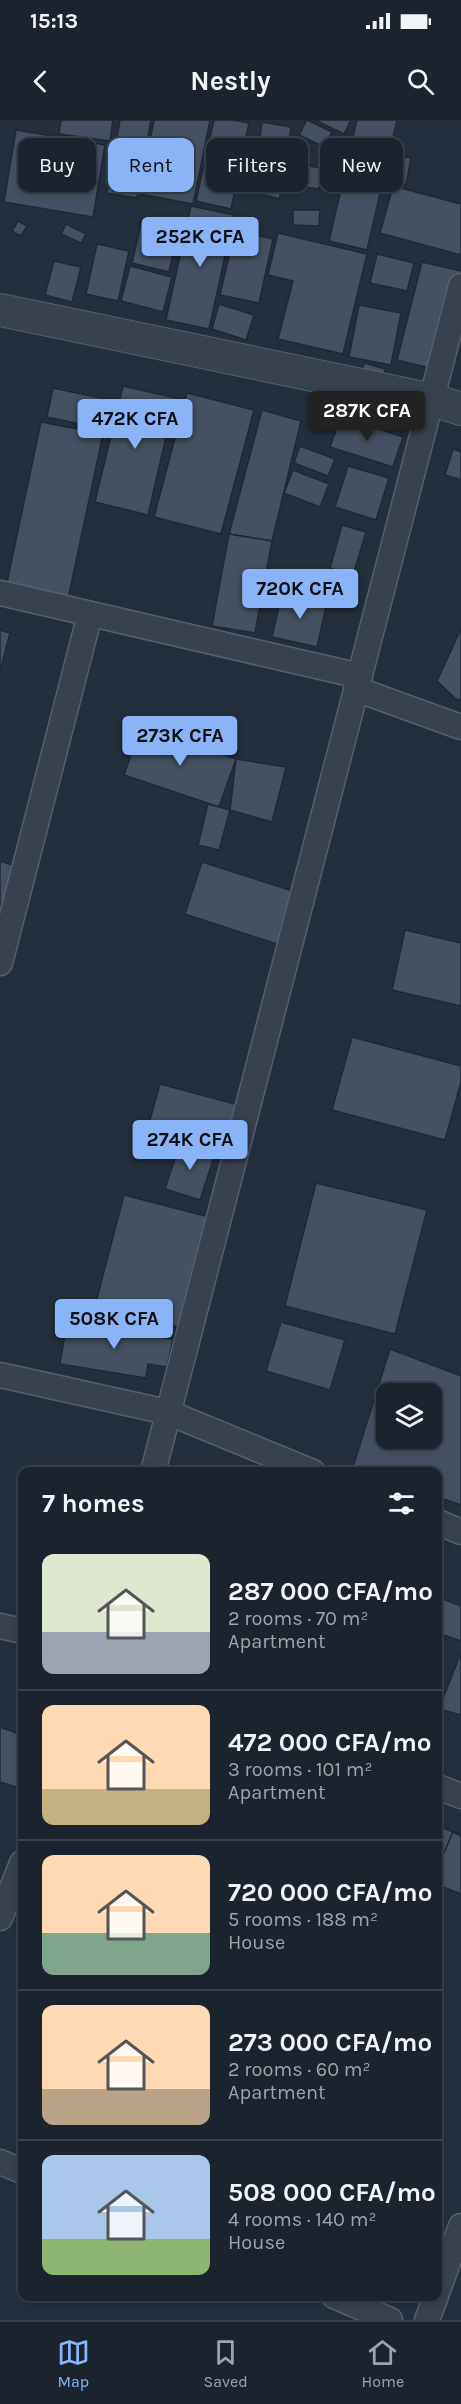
<!DOCTYPE html>
<meta charset="utf-8">
<style>
body{margin:0;font-family:Karla,sans-serif;background:#242b36;color:#f1f3f6;height:100vh;display:flex;flex-direction:column;font-size:22px;white-space:nowrap}
*{box-sizing:border-box;margin:0}
p{font-size:20px;color:#a0a4aa}
.icon{flex:none;width:33px;height:33px;fill:none;stroke:currentColor;stroke-width:2;stroke-linecap:round;stroke-linejoin:round}
.map{position:relative;flex:1;overflow:hidden}
.panel{position:absolute;left:18px;top:1347px;width:424px;height:834px;display:flex;flex-direction:column;background:#1b232e;border-radius:12px;box-shadow:0 3px 9px #0003,0 0 0 2px #39404a}
.panel>*{flex:none}
.guide{position:absolute;left:18px;top:18px;width:426px;height:54px;display:flex;gap:12px}
.tools{position:absolute;left:376px;top:1263px;display:grid;gap:12px}
.tools a{display:grid;place-items:center;width:66px;height:66px;border-radius:12px;background:#1b232e;box-shadow:0 3px 9px #0003,0 0 0 2px #39404a;font-size:30px}
.price{position:absolute;translate:-50% -51px;padding:0 14px;border-radius:6px;background:#8ab4f8;color:#111;font-size:20px;line-height:39px;filter:drop-shadow(0 2px 3px #0008)}
.price::after{content:'';position:absolute;left:50%;top:36px;width:18px;height:14px;margin-left:-9px;background:inherit;clip-path:polygon(0 0,100% 0,50% 100%)}
.price.current{background:#222;color:#fff}
ul{padding:0;list-style:none}
li{display:flex;align-items:center;gap:18px;height:150px;padding:0 24px}
li+li{border-top:2px solid #39404a}
li span{display:grid;place-items:center;flex:none;width:168px;height:120px;border-radius:12px;color:#555}
li>.icon{margin-inline-start:auto}
span .icon{width:72px;height:72px;fill:#fffc;stroke-width:1}
li b{font-size:26px}
h2{display:flex;justify-content:space-between;align-items:center;height:72px;padding:0 24px;font-size:26px}
.chip{padding:0 21px;border-radius:12px;background:#1b232e;box-shadow:0 3px 9px #0003,0 0 0 2px #39404a;font-size:21px;line-height:54px}
.chip.current{background:#8ab4f8;color:#111}
.status{display:flex;justify-content:space-between;align-items:center;height:42px;padding:0 30px;background:#1b232e;direction:ltr}
.status svg{height:16px;fill:currentColor}
header{display:flex;justify-content:space-between;align-items:center;height:78px;padding:0 24px;background:#1b232e;font-size:27px;font-weight:700}
.menu{display:flex;justify-content:space-around;align-items:center;height:84px;border-top:2px solid #39404a;background:#1b232e;font-size:16px;color:#a0a4aa}
.menu a{display:grid;justify-items:center;gap:3px}
.menu .current{color:#8ab4f8}
.map>svg:first-child{display:block}
.building{fill:#455162;stroke:#1f2835;stroke-width:1.5;fill-rule:evenodd}
.lines{fill:none;stroke-linecap:round;stroke-linejoin:round}
.minor-casing{stroke:#565f6c;stroke-width:27}
.tertiary-casing{stroke:#565f6c;stroke-width:34}
.minor{stroke:#38414e;stroke-width:24}
.tertiary{stroke:#38414e;stroke-width:32}
</style>
<div class="status"><b>15:13</b><svg viewBox="0 0 49 12"><path d="M0 12V9h3v3zM5 12V6h3v6zM10 12V3h3v9zM15 12V0h3v12zM26 1h20v11H26zM47 4h2v5h-2z"/></svg></div>
<header><svg class="icon" aria-label="back" viewBox="0 0 24 24"><path d="M15 5l-7 7 7 7"/></svg>Nestly<svg class="icon" aria-label="search" viewBox="0 0 24 24"><circle cx="10" cy="10" r="6"/><path d="M15 15l6 6"/></svg></header>
<div class="map">
<svg width="461" height="2200" viewBox="0 0 461 2200">
<rect width="100%" height="100%" fill="#242f3e"/>
<!-- building -->
<g class="building">
<path d="M 61,0 L 113,0 L 110,21 L 59,14 Z"/>
<path d="M 120,0 L 151,0 L 137,78 L 107,73 Z"/>
<path d="M 154,0 L 210,0 L 193,84 L 140,74 Z"/>
<path d="M 214,0 L 233,0 L 249,3 L 231,89 L 196,81 Z"/>
<path d="M 307,0 L 332,12 L 324,27 L 299,15 Z"/>
<path d="M 315,0 L 351,0 L 344,14 Z"/>
<path d="M 357,0 L 397,0 L 367,130 L 329,121 Z"/>
<path d="M 262,2 L 291,7 L 289,23 L 260,19 Z"/>
<path d="M 16,10 L 105,25 L 93,97 L 4,82 Z"/>
<path d="M 393,35 L 411,38 L 406,65 L 388,61 Z"/>
<path d="M 296,44 L 322,48 L 319,69 L 293,65 Z"/>
<path d="M 264,49 L 286,55 L 279,79 L 257,73 Z"/>
<path d="M 393,66 L 461,84 L 461,135 L 380,113 Z"/>
<path d="M 191,86 L 234,95 L 209,209 L 166,200 Z"/>
<path d="M 293,90 L 320,90 L 319,106 L 293,105 Z"/>
<path d="M 142,99 L 179,108 L 169,152 L 132,143 Z"/>
<path d="M 18,101 L 27,106 L 21,116 L 12,111 Z"/>
<path d="M 66,104 L 86,114 L 81,123 L 61,114 Z"/>
<path d="M 235,111 L 273,119 L 259,183 L 220,175 Z"/>
<path d="M 278,113 L 367,134 L 343,234 L 278,219 L 293,161 L 268,155 Z"/>
<path d="M 97,124 L 129,131 L 118,181 L 86,174 Z"/>
<path d="M 377,134 L 414,143 L 407,171 L 370,163 Z"/>
<path d="M 54,141 L 81,147 L 72,182 L 45,175 Z"/>
<path d="M 422,142 L 461,151 L 461,159 L 438,250 L 397,240 Z"/>
<path d="M 130,146 L 172,157 L 163,192 L 121,181 Z"/>
<path d="M 219,184 L 254,195 L 246,220 L 212,209 Z"/>
<path d="M 359,185 L 401,193 L 391,245 L 349,237 Z"/>
<path d="M 364,243 L 385,249 L 382,261 L 361,255 Z"/>
<path d="M 123,266 L 175,278 L 148,395 L 95,382 Z"/>
<path d="M 53,268 L 110,280 L 104,309 L 47,297 Z"/>
<path d="M 187,273 L 254,290 L 221,414 L 154,397 Z"/>
<path d="M 262,290 L 301,301 L 272,421 L 229,414 Z"/>
<path d="M 341,296 L 403,317 L 393,347 L 330,327 Z"/>
<path d="M 41,302 L 103,314 L 68,479 L 6,467 Z"/>
<path d="M 300,326 L 335,339 L 328,356 L 294,343 Z"/>
<path d="M 453,329 L 461,332 L 461,360 L 445,355 Z"/>
<path d="M 348,346 L 389,358 L 376,400 L 335,387 Z"/>
<path d="M 293,350 L 329,364 L 320,387 L 284,373 Z"/>
<path d="M 342,405 L 366,412 L 353,455 L 330,448 Z"/>
<path d="M 229,414 L 272,421 L 255,513 L 212,506 Z"/>
<path d="M 282,473 L 327,482 L 317,527 L 272,517 Z"/>
<path d="M 461,509 L 461,580 L 456,579 L 437,561 Z"/>
<path d="M 0,510 L 10,513 L 0,552 Z"/>
<path d="M 141,606 L 236,639 L 219,687 L 124,655 Z"/>
<path d="M 236,639 L 286,647 L 272,702 L 230,690 Z"/>
<path d="M 208,684 L 230,690 L 219,730 L 198,725 Z"/>
<path d="M 0,741 L 15,746 L 0,812 Z"/>
<path d="M 202,742 L 305,775 L 289,828 L 185,794 Z"/>
<path d="M 405,810 L 461,823 L 461,886 L 392,870 Z"/>
<path d="M 352,917 L 461,946 L 461,962 L 445,1020 L 332,990 Z"/>
<path d="M 160,964 L 250,988 L 239,1031 L 148,1007 Z"/>
<path d="M 180,1023 L 215,1034 L 200,1080 L 165,1069 Z"/>
<path d="M 316,1063 L 427,1090 L 395,1214 L 285,1186 Z"/>
<path d="M 124,1075 L 213,1098 L 185,1209 L 95,1186 Z"/>
<path d="M 67,1202 L 173,1219 L 167,1247 L 148,1244 L 146,1258 L 60,1244 Z"/>
<path d="M 281,1202 L 345,1220 L 330,1270 L 266,1251 Z"/>
<path d="M 390,1229 L 461,1256 L 461,1385 L 438,1377 L 438,1352 L 365,1352 L 353,1347 ZM 387,1274 L 432,1274 L 432,1318 L 387,1318 Z"/>
<path d="M 438,1477 L 461,1486 L 461,1521 L 438,1513 Z"/>
<path d="M 460,1535 L 461,1535 L 461,1595 L 439,1589 Z"/>
<path d="M 0,1607 L 22,1615 L 22,1669 L 0,1662 Z"/>
<path d="M 438,1706 L 453,1712 L 443,1736 L 438,1734 Z"/>
<path d="M 453,1712 L 461,1716 L 461,1774 L 438,1765 L 438,1747 Z"/>
</g>
<g class="lines">
<!-- minor casing -->
<g class="minor-casing">
<g id="minor">
<path d="M 0,473 L 360,556"/>
<path d="M 356,569 L 461,607"/>
<path d="M 0,843 L 90,494"/>
<path d="M 0,1255 L 167,1292 L 313,1352"/>
<path d="M 153,1352 L 461,166"/>
<path d="M 438,1402 L 461,1412"/>
<path d="M 0,1506 L 22,1511"/>
<path d="M 438,1667 L 461,1676"/>
<path d="M 0,1798 L 22,1743"/>
<path d="M 0,2042 L 22,2051"/>
<path d="M 438,2170 L 461,2106"/>
<path d="M 334,2176 L 390,2200"/>
<path d="M 427,2200 L 436,2176"/>
</g>
</g>
<!-- tertiary casing -->
<g class="tertiary-casing">
<path id="tertiary" d="M 0,190 L 433,280 L 461,289"/>
</g>
<!-- minor -->
<use href="#minor" class="minor"/>
<!-- tertiary -->
<use href="#tertiary" class="tertiary"/>
</g>
</svg>
<div class="tools">
<a><svg class="icon" aria-label="layers" viewBox="0 0 24 24"><path d="M12 4l9 5-9 5-9-5zM3 14l9 5 9-5"/></svg></a>
</div>
<b class="price" style="left:200px;top:148px">252K CFA</b>
<b class="price current" style="left:367px;top:322px">287K CFA</b>
<b class="price" style="left:135px;top:330px">472K CFA</b>
<b class="price" style="left:300px;top:500px">720K CFA</b>
<b class="price" style="left:180px;top:647px">273K CFA</b>
<b class="price" style="left:190px;top:1051px">274K CFA</b>
<b class="price" style="left:114px;top:1230px">508K CFA</b>
<div class="guide">
<a class="chip">Buy</a>
<a class="chip current">Rent</a>
<a class="chip">Filters</a>
<a class="chip">New</a>
</div>
<section class="panel">
<h2>7 homes<svg class="icon" aria-label="filters" viewBox="0 0 24 24"><path d="M4 7h16M4 17h16"/><circle cx="9" cy="7" r="2"/><circle cx="15" cy="17" r="2"/></svg></h2>
<ul>
<li><span style="background:linear-gradient(#dfe7d0 65%,#9aa5b1 0)"><svg class="icon" aria-label="home" viewBox="0 0 24 24"><path d="M3 11l9-7 9 7M6 9v11h12V9"/></svg></span><div><b>287 000 CFA/mo</b><p>2 rooms · 70 m²</p><p>Apartment</p></div></li>
<li><span style="background:linear-gradient(#ffd9b3 70%,#c2b280 0)"><svg class="icon" aria-label="home" viewBox="0 0 24 24"><path d="M3 11l9-7 9 7M6 9v11h12V9"/></svg></span><div><b>472 000 CFA/mo</b><p>3 rooms · 101 m²</p><p>Apartment</p></div></li>
<li><span style="background:linear-gradient(#ffd9b3 65%,#7fa58c 0)"><svg class="icon" aria-label="home" viewBox="0 0 24 24"><path d="M3 11l9-7 9 7M6 9v11h12V9"/></svg></span><div><b>720 000 CFA/mo</b><p>5 rooms · 188 m²</p><p>House</p></div></li>
<li><span style="background:linear-gradient(#ffd9b3 70%,#b9a48a 0)"><svg class="icon" aria-label="home" viewBox="0 0 24 24"><path d="M3 11l9-7 9 7M6 9v11h12V9"/></svg></span><div><b>273 000 CFA/mo</b><p>2 rooms · 60 m²</p><p>Apartment</p></div></li>
<li><span style="background:linear-gradient(#a9c7e8 70%,#8fb573 0)"><svg class="icon" aria-label="home" viewBox="0 0 24 24"><path d="M3 11l9-7 9 7M6 9v11h12V9"/></svg></span><div><b>508 000 CFA/mo</b><p>4 rooms · 140 m²</p><p>House</p></div></li>
</ul>
</section>
</div>
<nav class="menu">
<a class="current"><svg class="icon" aria-label="map" viewBox="0 0 24 24"><path d="M3 6l6-2 6 2 6-2v14l-6 2-6-2-6 2zM9 4v14M15 6v14"/></svg>Map</a>
<a><svg class="icon" aria-label="saved" viewBox="0 0 24 24"><path d="M7 4h10v16l-5-4-5 4z"/></svg>Saved</a>
<a><svg class="icon" aria-label="home" viewBox="0 0 24 24"><path d="M3 11l9-7 9 7M6 9v11h12V9"/></svg>Home</a>
</nav>
